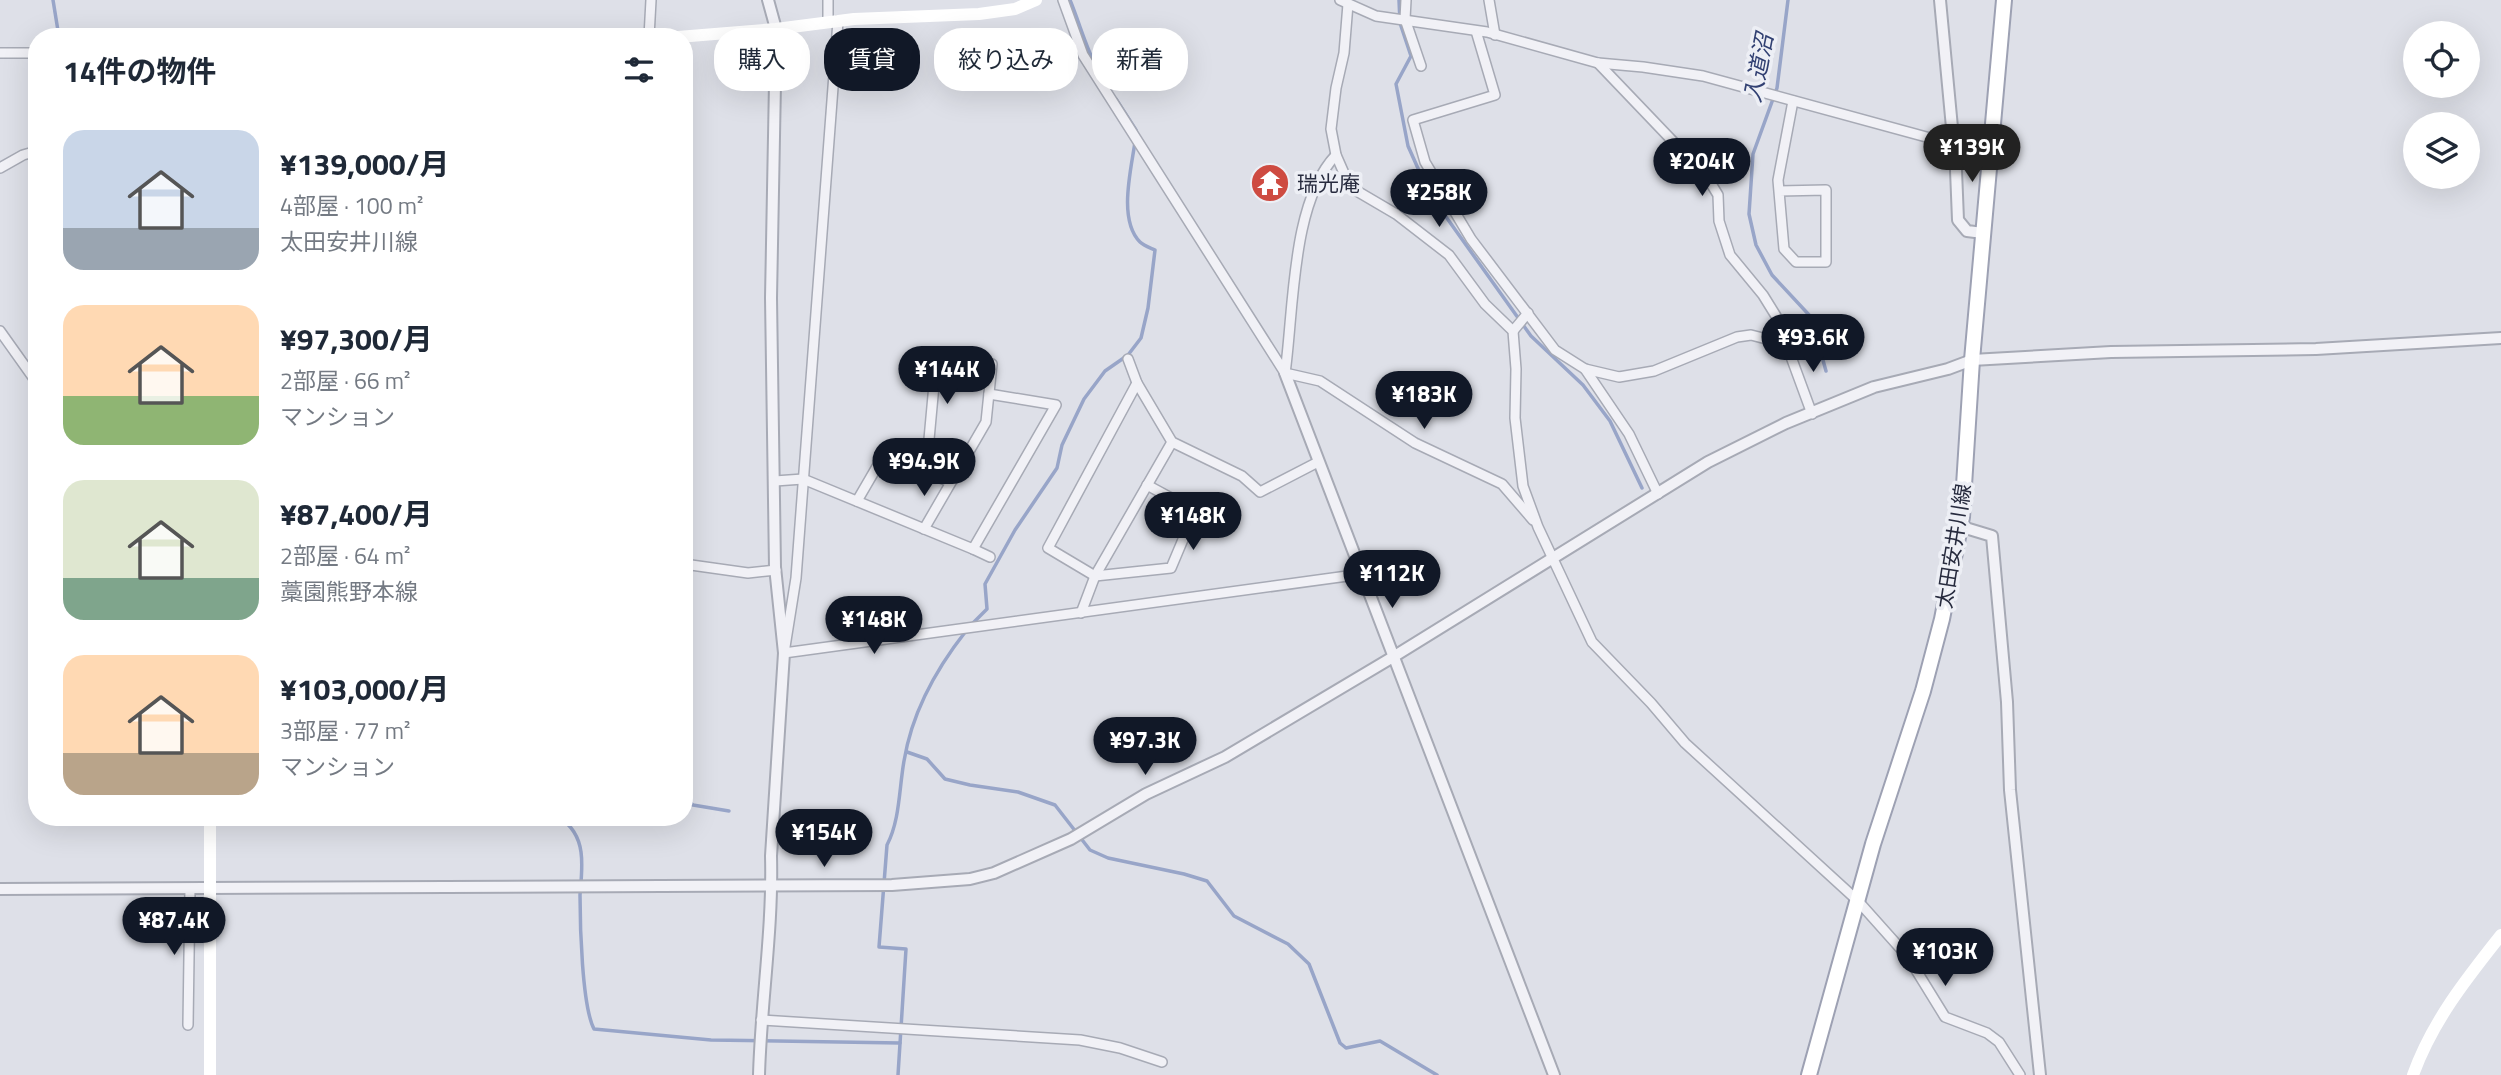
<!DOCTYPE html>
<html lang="ja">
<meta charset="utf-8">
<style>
body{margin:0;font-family:"Titillium Web","Noto Sans JP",sans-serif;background:#f2f2f3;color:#1f2937;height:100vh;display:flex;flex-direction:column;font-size:26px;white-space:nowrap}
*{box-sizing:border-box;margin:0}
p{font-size:23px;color:#747a83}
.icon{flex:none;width:38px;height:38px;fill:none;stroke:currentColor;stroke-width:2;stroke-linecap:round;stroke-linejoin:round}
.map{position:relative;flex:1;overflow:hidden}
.sheet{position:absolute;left:28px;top:28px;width:665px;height:798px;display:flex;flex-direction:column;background:#fff;border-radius:28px;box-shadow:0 7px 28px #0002}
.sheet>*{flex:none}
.banner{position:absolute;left:714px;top:28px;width:665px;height:63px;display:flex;gap:14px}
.tools{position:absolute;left:2403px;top:21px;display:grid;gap:14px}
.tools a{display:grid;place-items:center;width:77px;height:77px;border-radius:50%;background:#fff;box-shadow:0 7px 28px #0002;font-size:35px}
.price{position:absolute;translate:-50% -60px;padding:0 16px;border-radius:24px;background:#111827;color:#fff;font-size:23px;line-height:46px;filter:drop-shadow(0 2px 4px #0008)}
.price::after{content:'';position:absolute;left:50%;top:42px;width:21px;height:16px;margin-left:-10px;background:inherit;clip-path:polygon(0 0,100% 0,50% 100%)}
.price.on{background:#222;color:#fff}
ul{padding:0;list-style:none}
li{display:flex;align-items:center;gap:21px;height:175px;padding:0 35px}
li span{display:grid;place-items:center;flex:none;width:196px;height:140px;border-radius:21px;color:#555}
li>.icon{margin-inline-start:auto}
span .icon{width:84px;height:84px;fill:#fffc;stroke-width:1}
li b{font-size:30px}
h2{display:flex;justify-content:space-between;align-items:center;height:84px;padding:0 35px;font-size:30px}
.chip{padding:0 24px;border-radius:28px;background:#fff;box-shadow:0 7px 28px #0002;font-size:24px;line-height:63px}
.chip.on{background:#111827;color:#fff}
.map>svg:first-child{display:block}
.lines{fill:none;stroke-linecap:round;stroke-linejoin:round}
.stream{stroke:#98a5c8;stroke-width:3.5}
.minor-casing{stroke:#a7aab5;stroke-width:12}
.tertiary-casing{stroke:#a7aab5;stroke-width:14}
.primary-casing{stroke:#9da1b3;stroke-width:18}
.minor{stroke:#f1f1f6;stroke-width:9}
.tertiary{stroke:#f1f1f6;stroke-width:10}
.secondary{stroke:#fff;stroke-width:12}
.primary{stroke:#fff;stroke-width:14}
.labels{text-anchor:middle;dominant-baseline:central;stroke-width:7;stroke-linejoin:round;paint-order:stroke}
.poi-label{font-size:21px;fill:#272b3e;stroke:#edeff5;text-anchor:start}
.street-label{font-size:21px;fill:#272b3e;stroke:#edeff5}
.water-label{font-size:23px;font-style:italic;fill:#314072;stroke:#edeff5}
</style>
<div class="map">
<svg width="2501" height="1075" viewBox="0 0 2501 1075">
<rect width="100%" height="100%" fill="#dee0e8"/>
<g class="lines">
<!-- stream -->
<g class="stream">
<path d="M 53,0 L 59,37"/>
<path d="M 1070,0 C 1080,24 1086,49 1099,72"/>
<path d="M 1399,0 L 1400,23 L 1411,56 L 1396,84 L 1408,146 L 1429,193 L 1531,336 L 1583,385 L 1610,421 L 1642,488"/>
<path d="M 1788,0 L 1777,88 L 1753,154 L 1749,214 L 1756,245 L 1772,275 L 1811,317 L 1826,371"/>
<path d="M 1116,99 L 1136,130 L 1136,135"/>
<path d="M 971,625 L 987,609 L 985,584 L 1015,530 L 1057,468 L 1062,445 L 1084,399 L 1105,371 L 1128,355 L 1141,338 L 1148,308 L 1155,250 C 1151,248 1144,246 1140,242 C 1118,220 1131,170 1135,142"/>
<path d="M 907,752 L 927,759 L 945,779 L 970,785 L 1018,792 L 1055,805 L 1090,850 L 1108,858 L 1184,874 L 1207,881 L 1234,916 L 1288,944 L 1309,964 L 1340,1043 L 1346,1048 L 1380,1041 L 1437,1075"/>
<path d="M 684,798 L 693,805 L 729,811"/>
<path d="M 559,817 C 571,825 579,837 581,852 C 583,866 581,882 580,895 C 580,924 582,1006 594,1029 L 711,1040 L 900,1043"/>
<path d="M 898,1075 L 906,949 L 879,947 L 887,845 C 900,820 899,789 904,761 C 912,712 936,669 966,631"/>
</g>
<!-- minor casing -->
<g class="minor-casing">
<g id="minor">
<path d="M 828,0 L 828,21"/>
<path d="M 1063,0 L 1083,55 L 1285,373 L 1320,381 L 1415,443 L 1502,484 L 1533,520"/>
<path d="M 1340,0 L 1376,16 L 1487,32 L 1598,63 L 1643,67 L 1703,76 L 1952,144"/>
<path d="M 1406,0 L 1405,19 L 1421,66"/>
<path d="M 1489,0 L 1495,35"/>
<path d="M 1348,4 L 1344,53 L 1336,88 L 1331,129 L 1336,155 L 1350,187 L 1396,214 L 1449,255 L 1485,304 L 1513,331 L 1516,369 L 1515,418 L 1523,486 L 1538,527 L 1592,642 L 1651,703 L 1685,743 L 1858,901 L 1908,957 L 1945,1017 L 1987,1033 L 1999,1042 L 2020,1075"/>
<path d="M 838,21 L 796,578 L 784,653 L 1362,574"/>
<path d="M 1476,31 L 1495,95 L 1413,120 L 1425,162 L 1471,239 L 1555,350 L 1585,369 L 1619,377 L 1654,371 L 1737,337 L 1751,335 L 1786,344"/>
<path d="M 649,37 L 651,0"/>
<path d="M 0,53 L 37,53"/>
<path d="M 1598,63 L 1707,177 L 1718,195 L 1719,221 L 1730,255 L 1763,295 L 1776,316 L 1812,414"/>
<path d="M 0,168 L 23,155 L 37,151"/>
<path d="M 1779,191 L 1826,190 L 1826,262 L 1796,262 L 1784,249 L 1778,180 L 1793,101"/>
<path d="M 0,331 L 37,383"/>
<path d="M 1513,331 L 1528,313"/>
<path d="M 1128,359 L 1137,383 L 1172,442 L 1242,476 L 1260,492 L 1318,462"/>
<path d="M 1585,369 L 1629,434 L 1658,494"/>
<path d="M 1285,373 C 1294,310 1291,202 1336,155"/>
<path d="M 1137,383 L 1048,548 L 1095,576 L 1171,568 L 1195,511 L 1147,485"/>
<path d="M 775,481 L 803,479 L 973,549 L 1056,405 L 989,394"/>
<path d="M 857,501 L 882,458 L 926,472 L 950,482"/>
<path d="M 924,529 L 986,422 L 992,364 L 936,363 L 926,472"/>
<path d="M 973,549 L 990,557"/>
<path d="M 684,564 L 748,573 L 776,570"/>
<path d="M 1081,613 L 1095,576 L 1172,442"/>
<path d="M 37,666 L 37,686"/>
<path d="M 761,1020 L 1080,1040 L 1120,1048 L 1162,1062"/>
<path d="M 188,1025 L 190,889"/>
</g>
</g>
<!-- tertiary casing -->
<g class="tertiary-casing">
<g id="tertiary">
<path d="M 1940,0 L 1956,170 L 1958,220 L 1967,231 L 1983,233"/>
<path d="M 1285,373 L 1554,1075"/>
<path d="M 1959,526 L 1992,536 L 2007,702 L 2010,790 L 2040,1075"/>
<path d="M 0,889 L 892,885 L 970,879 L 994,873 L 1071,839 L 1146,794 L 1225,757 L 1393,657 L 1708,462 L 1786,423 L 1874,387 L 1948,369 L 1972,360 L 2111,352 L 2316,349 L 2501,338"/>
<path d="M 759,1075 C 761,1002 773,929 771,856 L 784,653 L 775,567 L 771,298 L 776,29 L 768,0"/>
</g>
</g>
<!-- primary casing -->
<g class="primary-casing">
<path id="primary" d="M 1809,1075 L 1873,844 L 1923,691 L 1942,619 L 1962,517 L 1972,360 L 2004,0"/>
</g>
<!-- minor -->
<use href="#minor" class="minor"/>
<!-- tertiary -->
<use href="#tertiary" class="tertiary"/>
<!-- secondary -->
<g class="secondary">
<path d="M 678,37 L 776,29 L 854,19 L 979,14 L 1015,9 L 1036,0"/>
<path d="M 210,1075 L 210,817"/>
<path d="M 2413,1075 C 2432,1022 2466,979 2501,935"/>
</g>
<!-- primary -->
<use href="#primary" class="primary"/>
</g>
<!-- icons -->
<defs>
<g id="temple-disc" transform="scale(2.0125)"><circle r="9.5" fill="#ce4b41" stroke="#edeff5"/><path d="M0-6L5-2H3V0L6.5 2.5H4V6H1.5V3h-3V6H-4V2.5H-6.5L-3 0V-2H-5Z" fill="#fff"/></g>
</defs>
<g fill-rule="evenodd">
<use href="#temple-disc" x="1270" y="183"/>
</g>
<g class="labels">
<!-- poi labels -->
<g class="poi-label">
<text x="1297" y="183">瑞光庵</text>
</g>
<!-- street labels -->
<g class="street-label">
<text transform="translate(1953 546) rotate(-81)">太田安井川線</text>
</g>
<!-- water labels -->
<g class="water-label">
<text transform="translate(1758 68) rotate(-79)">入道沼</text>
</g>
</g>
</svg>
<div class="tools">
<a><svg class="icon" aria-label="locate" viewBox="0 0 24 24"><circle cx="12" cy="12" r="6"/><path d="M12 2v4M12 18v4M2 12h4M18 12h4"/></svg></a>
<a><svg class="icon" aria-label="layers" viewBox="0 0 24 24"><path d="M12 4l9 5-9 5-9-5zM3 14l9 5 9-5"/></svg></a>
</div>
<b class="price on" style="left:1972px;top:184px">¥139K</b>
<b class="price" style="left:1702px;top:198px">¥204K</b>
<b class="price" style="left:1439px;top:229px">¥258K</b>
<b class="price" style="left:1813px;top:374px">¥93.6K</b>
<b class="price" style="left:947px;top:406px">¥144K</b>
<b class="price" style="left:1424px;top:431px">¥183K</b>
<b class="price" style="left:924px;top:498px">¥94.9K</b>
<b class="price" style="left:1193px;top:552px">¥148K</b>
<b class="price" style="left:1392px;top:610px">¥112K</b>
<b class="price" style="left:874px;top:656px">¥148K</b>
<b class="price" style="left:1145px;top:777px">¥97.3K</b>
<b class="price" style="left:824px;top:869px">¥154K</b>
<b class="price" style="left:174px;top:957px">¥87.4K</b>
<b class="price" style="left:1945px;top:988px">¥103K</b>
<div class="banner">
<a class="chip">購入</a>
<a class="chip on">賃貸</a>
<a class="chip">絞り込み</a>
<a class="chip">新着</a>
</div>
<section class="sheet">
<h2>14件の物件<svg class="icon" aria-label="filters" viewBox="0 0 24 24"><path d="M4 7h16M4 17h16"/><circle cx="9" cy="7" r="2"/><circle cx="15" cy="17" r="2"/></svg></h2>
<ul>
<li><span style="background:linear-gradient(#c9d6e8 70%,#9aa5b1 0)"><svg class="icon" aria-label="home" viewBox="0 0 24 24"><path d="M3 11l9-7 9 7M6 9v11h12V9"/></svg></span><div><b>¥139,000/月</b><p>4部屋 · 100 m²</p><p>太田安井川線</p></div></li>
<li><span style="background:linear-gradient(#ffd9b3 65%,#8fb573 0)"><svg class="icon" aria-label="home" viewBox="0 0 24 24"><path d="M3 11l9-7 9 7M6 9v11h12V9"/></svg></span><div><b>¥97,300/月</b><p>2部屋 · 66 m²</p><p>マンション</p></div></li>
<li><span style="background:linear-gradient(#dfe7d0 70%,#7fa58c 0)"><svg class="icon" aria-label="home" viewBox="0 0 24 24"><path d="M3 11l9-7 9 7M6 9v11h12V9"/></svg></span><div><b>¥87,400/月</b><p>2部屋 · 64 m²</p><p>藁園熊野本線</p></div></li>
<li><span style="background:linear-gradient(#ffd9b3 70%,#b9a48a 0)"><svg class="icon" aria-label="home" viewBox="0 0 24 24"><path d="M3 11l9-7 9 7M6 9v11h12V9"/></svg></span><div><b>¥103,000/月</b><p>3部屋 · 77 m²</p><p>マンション</p></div></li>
</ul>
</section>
</div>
